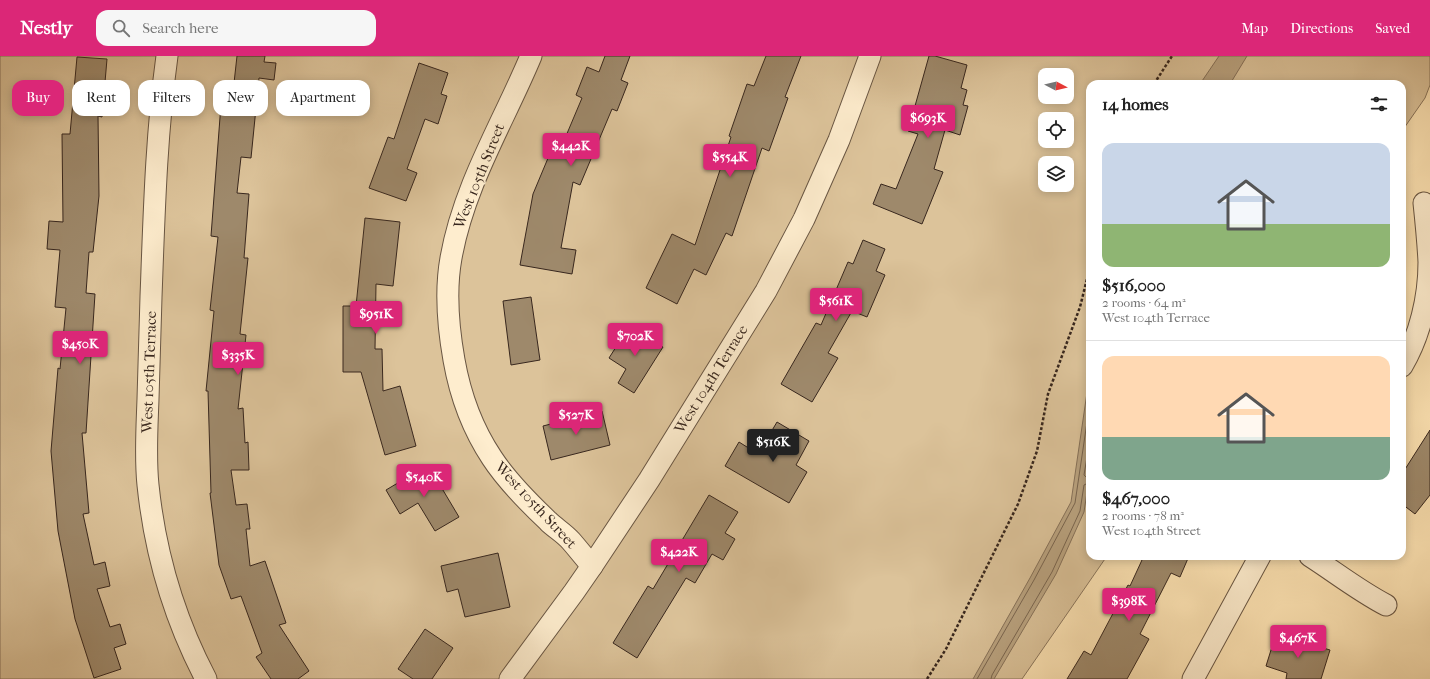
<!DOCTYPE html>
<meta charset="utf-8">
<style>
body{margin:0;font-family:"IM FELL French Canon",serif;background:#f6f6f6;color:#222;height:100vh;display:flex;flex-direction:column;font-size:15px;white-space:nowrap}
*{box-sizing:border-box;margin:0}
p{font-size:13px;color:#767676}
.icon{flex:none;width:22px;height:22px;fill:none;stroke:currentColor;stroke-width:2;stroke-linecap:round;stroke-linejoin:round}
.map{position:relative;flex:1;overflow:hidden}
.drawer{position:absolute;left:1086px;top:24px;width:320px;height:480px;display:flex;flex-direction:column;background:#fff;border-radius:12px;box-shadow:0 2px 10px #0003}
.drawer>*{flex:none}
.guide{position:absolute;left:12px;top:24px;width:380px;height:36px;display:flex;gap:8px}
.needle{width:26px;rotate:97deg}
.buttons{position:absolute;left:1038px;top:12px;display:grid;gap:8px}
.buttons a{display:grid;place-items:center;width:36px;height:36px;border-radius:8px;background:#fff;box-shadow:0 2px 10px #0003;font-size:20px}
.price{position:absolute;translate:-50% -34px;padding:0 9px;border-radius:4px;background:#db2777;color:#fff;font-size:13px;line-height:26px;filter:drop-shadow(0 1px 2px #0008)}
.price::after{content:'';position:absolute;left:50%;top:24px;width:12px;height:9px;margin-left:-6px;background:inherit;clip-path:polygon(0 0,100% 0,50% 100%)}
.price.selected{background:#222;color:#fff}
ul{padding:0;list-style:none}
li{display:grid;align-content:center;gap:8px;height:212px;padding:0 16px}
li+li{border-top:1px solid #e0e0e0}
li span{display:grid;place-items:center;height:124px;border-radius:12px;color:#555}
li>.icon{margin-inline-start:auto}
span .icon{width:72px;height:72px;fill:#fffc;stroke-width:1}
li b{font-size:17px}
h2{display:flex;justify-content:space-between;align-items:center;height:48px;padding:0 16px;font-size:17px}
.chip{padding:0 14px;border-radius:12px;background:#fff;box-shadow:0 2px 10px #0003;font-size:14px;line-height:36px}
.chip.selected{background:#db2777;color:#fff}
header{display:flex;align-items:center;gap:24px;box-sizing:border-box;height:56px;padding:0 20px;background:#db2777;color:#fff}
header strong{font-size:19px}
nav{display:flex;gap:22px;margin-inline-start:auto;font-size:14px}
.search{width:280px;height:36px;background:#f6f6f6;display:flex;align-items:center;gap:10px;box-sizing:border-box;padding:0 14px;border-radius:12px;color:#767676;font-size:15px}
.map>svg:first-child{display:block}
.green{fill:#dcc39a;stroke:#8a755c;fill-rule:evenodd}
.water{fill:#baa380;stroke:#867159}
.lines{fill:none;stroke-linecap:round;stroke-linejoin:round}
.shore{stroke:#79654f;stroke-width:1}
.building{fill:#9e896b;stroke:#38271e}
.minor-casing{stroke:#695643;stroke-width:23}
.path{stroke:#38271e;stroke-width:2.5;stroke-dasharray:3 2;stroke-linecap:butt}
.minor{stroke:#feedce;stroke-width:21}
.labels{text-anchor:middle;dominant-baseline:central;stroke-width:3;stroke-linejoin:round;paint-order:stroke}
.street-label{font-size:15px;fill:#38271e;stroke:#feedce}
</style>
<header>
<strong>Nestly</strong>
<div class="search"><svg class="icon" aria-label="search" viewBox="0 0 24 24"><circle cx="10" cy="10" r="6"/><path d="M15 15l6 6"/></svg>Search here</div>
<nav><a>Map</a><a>Directions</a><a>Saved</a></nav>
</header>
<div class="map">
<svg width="1430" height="623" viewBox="0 0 1430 623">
<rect width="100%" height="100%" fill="#fde3b3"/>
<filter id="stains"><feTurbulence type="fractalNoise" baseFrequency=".005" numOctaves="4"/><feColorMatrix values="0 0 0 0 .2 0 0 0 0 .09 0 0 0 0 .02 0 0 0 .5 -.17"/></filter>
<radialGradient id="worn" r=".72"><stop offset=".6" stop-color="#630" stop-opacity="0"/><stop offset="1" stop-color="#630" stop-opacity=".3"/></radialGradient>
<!-- green -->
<path class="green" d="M 0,0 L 1430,0 L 1430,29 L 1425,42 L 1402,75 L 1402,28 L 1090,28 L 1090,500 L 1107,500 L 1022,623 L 0,623 ZM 1045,19 L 1067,19 L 1067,41 L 1045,41 ZM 1045,63 L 1067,63 L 1067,85 L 1045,85 ZM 1045,107 L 1067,107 L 1067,129 L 1045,129 Z"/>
<!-- water -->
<g class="water">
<path d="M 1219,0 L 1247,0 L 1230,28 L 1200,28 Z"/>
<path d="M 1090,316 L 1090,417 L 1084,456 L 1056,518 L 994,623 L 973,623 L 1030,522 L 1071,446 Z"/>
</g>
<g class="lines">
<!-- shore -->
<g class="shore">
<path d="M 1090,383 L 1084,419 L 1086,421 L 1090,421"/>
<path d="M 977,623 L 1034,524 L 1075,447 L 1090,346"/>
<path d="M 991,623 L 992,619 L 1052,516 L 1080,455 L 1084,429 L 1090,426"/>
</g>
</g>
<!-- building -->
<g class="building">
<path d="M 237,0 L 265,0 L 264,6 L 276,7 L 274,24 L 259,22 L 251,102 L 241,101 L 237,137 L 249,138 L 244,202 L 248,202 L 240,278 L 246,279 L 238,353 L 243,352 L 245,387 L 248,386 L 249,414 L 231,414 L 236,449 L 247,448 L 250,473 L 246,473 L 250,510 L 265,505 L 286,567 L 279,569 L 309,615 L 298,623 L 271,623 L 256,601 L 262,597 L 241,540 L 231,543 L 219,509 L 210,437 L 211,437 L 208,335 L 206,335 L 214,255 L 210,254 L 218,181 L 211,180 L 222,35 L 233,36 Z"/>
<path d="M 605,0 L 630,0 L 621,24 L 628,27 L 617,55 L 612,53 L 580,129 L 573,126 L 561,192 L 576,194 L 572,218 L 520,209 L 533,138 L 556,83 L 563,87 L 582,42 L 576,39 L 587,11 L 599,16 Z"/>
<path d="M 766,0 L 801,0 L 785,41 L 788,42 L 769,95 L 762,92 L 732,180 L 726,177 L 706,219 L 694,213 L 677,248 L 646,232 L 672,178 L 695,189 L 731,81 L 729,80 L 747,28 L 754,30 Z"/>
<path d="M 929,0 L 935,0 L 967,9 L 961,32 L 967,34 L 963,49 L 968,50 L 960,79 L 945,74 L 934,113 L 943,116 L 922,168 L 873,148 L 881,128 L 896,133 L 918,78 L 908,75 Z"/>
<path d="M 77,1 L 107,3 L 102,61 L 98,60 L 99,140 L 93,196 L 89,196 L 86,237 L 95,238 L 86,377 L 82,377 L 89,457 L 83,458 L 94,509 L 105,506 L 110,530 L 97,533 L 110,571 L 120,568 L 126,588 L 114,592 L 121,613 L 94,622 L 75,563 L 58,475 L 51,395 L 58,312 L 60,313 L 66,252 L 55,251 L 60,194 L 47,193 L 49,165 L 63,166 L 62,78 L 70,78 Z"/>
<path d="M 419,7 L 448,17 L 441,38 L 447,40 L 438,68 L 425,63 L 407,113 L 417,117 L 406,145 L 369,132 L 388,81 L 394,83 Z"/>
<path d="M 365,162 L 400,166 L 393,230 L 376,228 L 375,293 L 382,293 L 383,335 L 400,330 L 416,390 L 385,399 L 361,316 L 343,316 L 343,250 L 356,250 Z"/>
<path d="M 863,184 L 885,193 L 876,215 L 885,219 L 867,261 L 852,255 L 828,297 L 838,302 L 812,346 L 781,328 L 816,267 L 821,269 L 848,206 L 853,208 Z"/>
<path d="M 531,241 L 540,304 L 511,309 L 503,245 Z"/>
<path d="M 630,269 L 663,291 L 634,337 L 618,327 L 626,313 L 609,302 Z"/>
<path d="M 602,355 L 610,389 L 551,404 L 543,370 Z"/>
<path d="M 777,366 L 809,385 L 796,409 L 807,416 L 789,447 L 725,410 L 739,386 L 758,398 Z"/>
<path d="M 1430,374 L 1430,439 L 1415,458 L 1402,448 L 1402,418 Z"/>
<path d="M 428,409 L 459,461 L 435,475 L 418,447 L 400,458 L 386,434 Z"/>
<path d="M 709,439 L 738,456 L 725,477 L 735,483 L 723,504 L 712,498 L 695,527 L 686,522 L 637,602 L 613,587 L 648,530 L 653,533 Z"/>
<path d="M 498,497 L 510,551 L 465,561 L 458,533 L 447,536 L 441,510 Z"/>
<path d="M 1132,500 L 1189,500 L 1180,521 L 1171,517 L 1140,578 L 1149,583 L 1127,623 L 1067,623 L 1084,595 L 1091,599 L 1128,529 L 1130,530 L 1142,504 Z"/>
<path d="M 425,573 L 453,592 L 432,623 L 413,623 L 398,613 Z"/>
<path d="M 1276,578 L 1330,594 L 1321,623 L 1286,623 L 1287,617 L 1266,610 Z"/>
</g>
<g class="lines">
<!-- minor casing -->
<g class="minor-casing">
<g id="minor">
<path d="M 167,0 C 156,80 154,161 151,241 C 150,275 149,309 148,343 C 147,372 145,401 148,429 C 155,497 174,562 206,623"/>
<path d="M 531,0 C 503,67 464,129 451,202 C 445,235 448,270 454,304 C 460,338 472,372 492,402 C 507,425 528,446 548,465 C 555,472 564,477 571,485 C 578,493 585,502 592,510"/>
<path d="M 1402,310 C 1420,280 1429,241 1429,206 C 1428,186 1426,166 1424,147"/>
<path d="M 1310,500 C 1335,516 1359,535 1386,549"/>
<path d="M 510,623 L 574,536 L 592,510 L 649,424 L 766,235 L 804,163 L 839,84 L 870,0"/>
<path d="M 1193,623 L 1260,500"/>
</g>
</g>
<!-- path -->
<g class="path">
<path d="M 1154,28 L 1172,0"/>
<path d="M 927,623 L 946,593 L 1018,448 L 1037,395 L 1048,338 L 1080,251 L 1090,211"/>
</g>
<!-- minor -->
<use href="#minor" class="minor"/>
</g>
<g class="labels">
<!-- street labels -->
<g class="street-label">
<text transform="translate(479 120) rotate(-68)">West 105th Street</text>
<text transform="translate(149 316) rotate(-88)">West 105th Terrace</text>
<text transform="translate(711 323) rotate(-58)">West 104th Terrace</text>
<text transform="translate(536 449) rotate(47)">West 105th Street</text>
</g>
</g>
<rect width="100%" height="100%" filter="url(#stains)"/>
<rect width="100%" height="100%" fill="url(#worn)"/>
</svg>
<div class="buttons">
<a><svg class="needle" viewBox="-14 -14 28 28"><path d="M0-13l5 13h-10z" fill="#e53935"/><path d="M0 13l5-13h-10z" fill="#767676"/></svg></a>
<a><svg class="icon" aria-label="locate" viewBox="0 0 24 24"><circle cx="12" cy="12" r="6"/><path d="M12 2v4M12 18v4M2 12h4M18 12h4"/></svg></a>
<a><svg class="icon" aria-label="layers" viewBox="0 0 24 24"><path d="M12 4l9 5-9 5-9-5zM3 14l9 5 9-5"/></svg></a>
</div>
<b class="price" style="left:928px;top:83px">$693K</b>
<b class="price" style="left:571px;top:111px">$442K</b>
<b class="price" style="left:730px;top:122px">$554K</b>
<b class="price" style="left:836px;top:266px">$561K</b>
<b class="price" style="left:376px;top:279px">$951K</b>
<b class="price" style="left:635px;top:301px">$702K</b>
<b class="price" style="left:80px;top:309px">$450K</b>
<b class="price" style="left:238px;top:320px">$335K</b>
<b class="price" style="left:576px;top:380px">$527K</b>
<b class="price selected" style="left:773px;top:407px">$516K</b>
<b class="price" style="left:424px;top:442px">$540K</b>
<b class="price" style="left:679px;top:517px">$422K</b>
<b class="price" style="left:1129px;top:566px">$398K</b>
<b class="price" style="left:1298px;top:603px">$467K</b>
<div class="guide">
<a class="chip selected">Buy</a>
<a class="chip">Rent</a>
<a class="chip">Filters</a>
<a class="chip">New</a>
<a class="chip">Apartment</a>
</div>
<section class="drawer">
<h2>14 homes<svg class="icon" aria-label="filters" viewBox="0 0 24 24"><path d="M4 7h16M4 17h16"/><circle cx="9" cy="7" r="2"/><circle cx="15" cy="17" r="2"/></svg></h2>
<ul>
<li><span style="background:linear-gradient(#c9d6e8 65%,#8fb573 0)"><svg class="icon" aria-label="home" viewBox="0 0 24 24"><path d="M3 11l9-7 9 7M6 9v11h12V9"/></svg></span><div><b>$516,000</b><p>2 rooms · 64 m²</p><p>West 104th Terrace</p></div></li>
<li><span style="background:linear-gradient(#ffd9b3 65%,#7fa58c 0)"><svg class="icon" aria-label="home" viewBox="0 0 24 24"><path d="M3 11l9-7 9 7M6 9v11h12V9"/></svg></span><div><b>$467,000</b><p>2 rooms · 78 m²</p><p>West 104th Street</p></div></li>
</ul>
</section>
</div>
